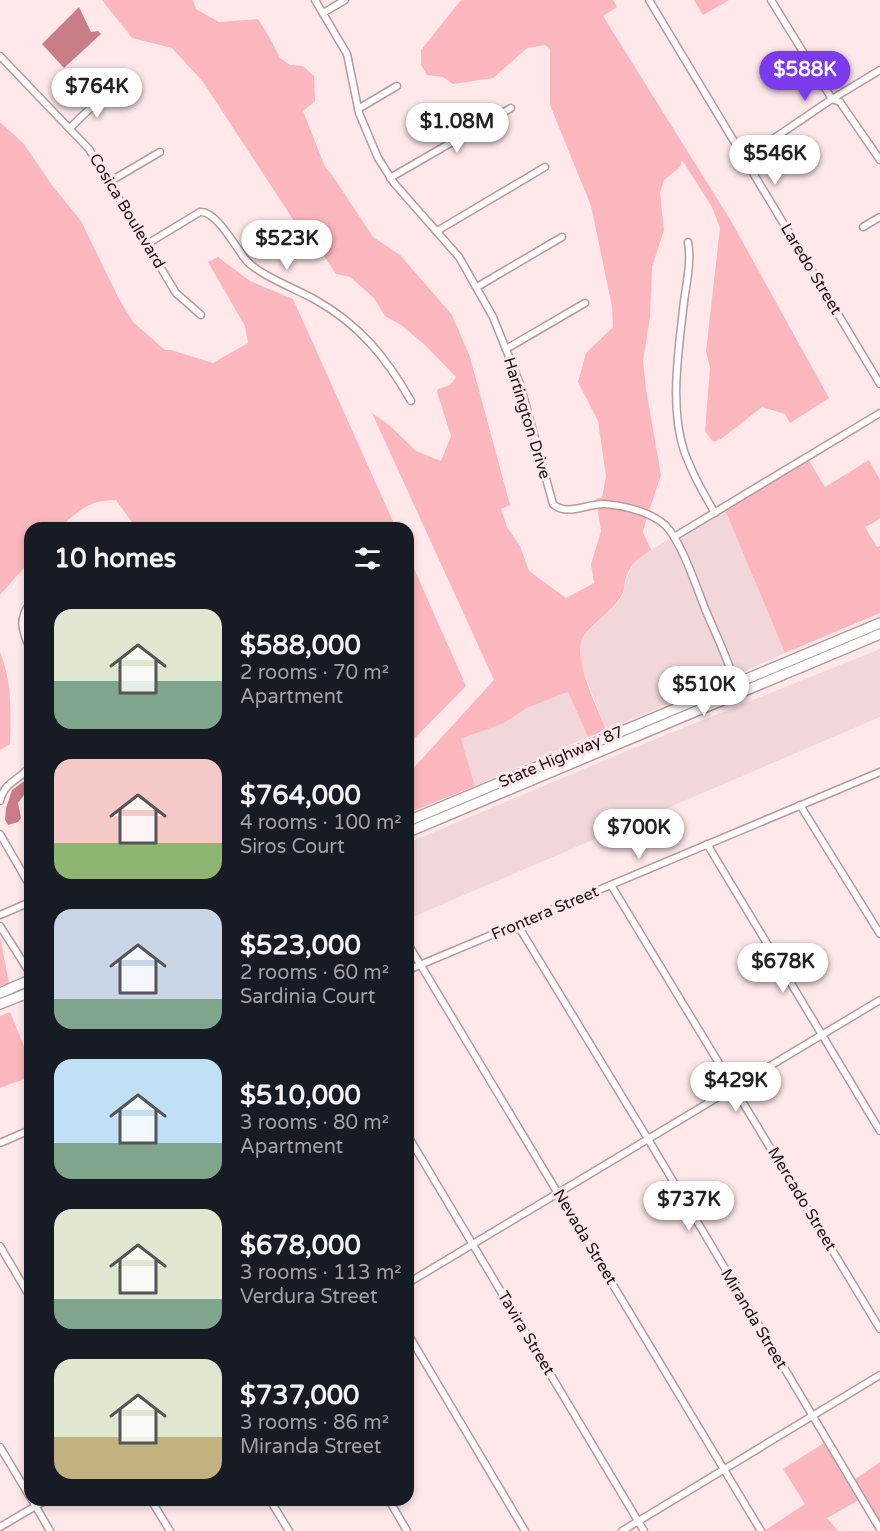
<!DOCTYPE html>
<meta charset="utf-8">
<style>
body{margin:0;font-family:"Varela Round",sans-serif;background:#242831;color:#f1f3f6;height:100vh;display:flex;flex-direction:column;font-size:22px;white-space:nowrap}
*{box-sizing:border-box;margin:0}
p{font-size:20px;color:#9ea1a6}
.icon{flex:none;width:33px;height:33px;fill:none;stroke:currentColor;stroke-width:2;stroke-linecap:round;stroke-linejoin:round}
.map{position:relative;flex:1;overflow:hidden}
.sheet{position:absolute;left:24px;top:522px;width:390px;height:984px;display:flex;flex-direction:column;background:#171b24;border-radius:18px;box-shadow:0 3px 9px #0003}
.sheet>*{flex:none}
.price{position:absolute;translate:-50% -51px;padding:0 14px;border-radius:21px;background:#fff;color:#222;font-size:20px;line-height:39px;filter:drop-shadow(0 2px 3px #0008)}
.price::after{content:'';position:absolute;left:50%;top:36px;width:18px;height:14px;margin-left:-9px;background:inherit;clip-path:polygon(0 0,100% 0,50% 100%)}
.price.current{background:#7c3aed;color:#fff}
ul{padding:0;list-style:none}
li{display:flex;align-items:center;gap:18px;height:150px;padding:0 30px}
li span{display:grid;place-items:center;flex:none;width:168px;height:120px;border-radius:18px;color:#555}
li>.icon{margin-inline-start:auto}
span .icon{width:72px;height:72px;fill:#fffc;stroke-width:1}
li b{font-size:26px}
h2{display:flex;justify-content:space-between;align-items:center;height:72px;padding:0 30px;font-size:26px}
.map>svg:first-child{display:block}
.built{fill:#f2d7da}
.green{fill:#fcb6be}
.water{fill:#c97e87}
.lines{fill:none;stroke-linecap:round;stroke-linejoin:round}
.minor-casing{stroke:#ba989b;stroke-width:9}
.highway-casing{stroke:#ba989b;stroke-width:12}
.minor{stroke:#fff;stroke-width:6}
.highway{stroke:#fff;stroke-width:9}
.labels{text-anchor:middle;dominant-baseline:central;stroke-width:6;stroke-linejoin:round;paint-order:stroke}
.street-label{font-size:16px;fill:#1e1213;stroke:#ffe8ea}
</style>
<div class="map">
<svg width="880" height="1531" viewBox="0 0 880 1531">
<rect width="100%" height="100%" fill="#ffe8ea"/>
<!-- built -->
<g class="built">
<path d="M 725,510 L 785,653 L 736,675 L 677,538 Z"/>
<path d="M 671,538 L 731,677 L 606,730 L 580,662 L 581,642 L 586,633 L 615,606 L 623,595 L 626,579 L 635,560 Z"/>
<path d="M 880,649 L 880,717 L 408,919 L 408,843 L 653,740 Z"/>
<path d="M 568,692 L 588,737 L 475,786 L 461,739 L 504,723 L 527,708 Z"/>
</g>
<!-- green -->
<g class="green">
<path d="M 102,0 L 193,0 L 196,9 L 219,22 L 258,19 L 271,40 L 280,58 L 290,65 L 303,66 L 314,76 L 315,101 L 303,111 L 325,167 L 332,175 L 373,237 L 400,255 L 452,315 L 470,357 L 510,505 L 501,509 L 507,527 L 520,546 L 529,571 L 566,598 L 594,583 L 591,564 L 601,531 L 597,506 L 614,508 L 647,517 L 643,532 L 651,550 C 637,559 630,564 625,581 C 624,587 624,593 620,598 C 611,612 596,621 585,634 C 569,654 598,708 606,730 L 588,737 L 568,692 L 527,708 L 504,723 L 461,739 L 475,786 L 408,813 L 408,774 L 494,680 L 372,413 L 389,425 L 416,451 L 441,461 L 451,436 L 437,392 L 438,389 L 450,385 L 456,377 L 425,345 L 401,325 L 385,316 L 374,298 L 350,277 L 336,274 L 320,250 L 300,230 L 203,82 L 172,48 L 132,38 Z"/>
<path d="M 461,0 L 613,0 L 617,7 L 603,16 L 731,221 L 829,398 L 790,423 L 785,414 L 762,407 L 721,439 L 713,442 L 705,431 L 710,367 L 706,351 L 720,228 L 712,207 L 682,160 L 680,167 L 664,180 L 660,193 L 664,230 L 652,267 L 650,317 L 643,361 L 646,389 L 661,475 L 649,511 L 606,501 L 597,501 L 596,498 L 602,498 L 606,476 L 598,421 L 578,382 L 586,353 L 613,327 L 612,306 L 591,206 L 550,105 L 550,49 L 545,45 L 527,48 L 493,78 L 453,84 L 443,77 L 427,75 L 421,65 L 421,50 Z"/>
<path d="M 694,0 L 729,0 L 703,15 Z"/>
<path d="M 0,122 L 24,144 L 51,184 L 81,221 L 118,297 L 133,322 L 165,350 L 171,350 L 213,363 L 248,343 L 245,326 L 208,262 L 218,257 L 250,281 L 293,299 L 396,528 L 136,528 L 116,500 C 88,500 79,511 59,528 L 30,528 L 30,561 L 0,595 Z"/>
<path d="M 808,459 L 825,487 L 869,460 L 880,480 L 880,519 L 865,527 L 877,547 L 880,546 L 880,613 L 785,653 L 725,510 Z"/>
<path d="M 408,555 L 466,686 L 408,745 Z"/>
<path d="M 0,652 C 12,682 11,713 10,744 L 0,750 Z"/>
<path d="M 0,937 L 9,983 L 0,986 Z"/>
<path d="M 10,1012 L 30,1061 L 30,1077 L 0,1088 L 0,1016 Z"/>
<path d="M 824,1443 L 859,1500 L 827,1518 L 838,1531 L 764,1531 L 805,1504 L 783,1469 Z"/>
<path d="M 880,1462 L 880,1524 L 854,1480 Z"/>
</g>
<!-- water -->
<g class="water">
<path d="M 79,7 L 91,32 L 98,31 L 101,34 L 64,68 L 42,44 Z"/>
<path d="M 30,777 L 30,787 L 18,803 L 21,818 L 18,822 L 8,825 L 5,820 L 6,808 L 12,790 Z"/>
</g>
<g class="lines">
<!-- minor casing -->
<g class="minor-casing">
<g id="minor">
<path d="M 315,0 L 347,54 L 359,113 L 378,158 L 394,183 L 459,257 L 493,317 L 520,384 L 553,504 C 567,517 588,503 605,504 C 625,506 649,511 665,525 C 681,540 697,589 706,611 C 716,635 728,659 735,683"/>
<path d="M 649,0 L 880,384"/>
<path d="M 771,0 L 832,99 L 840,102 L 880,160"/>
<path d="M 323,13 L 345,0"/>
<path d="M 0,56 L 89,149 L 176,293 L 201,315"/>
<path d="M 358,109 L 397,86"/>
<path d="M 70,128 L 107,92"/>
<path d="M 745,158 L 832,99 L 880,70"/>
<path d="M 390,178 L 511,108"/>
<path d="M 109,182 L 160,152"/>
<path d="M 863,227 L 880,217"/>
<path d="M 437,231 L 545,167"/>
<path d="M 688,242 C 692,264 685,288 683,310 C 678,355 670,407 684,451 C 692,473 703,493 715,513"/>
<path d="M 147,244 L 200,212 C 216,210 236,248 246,260 C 259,275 296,289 314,299 C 359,324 386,357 411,401"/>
<path d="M 477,287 L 562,237"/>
<path d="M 506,349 L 585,303"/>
<path d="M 674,537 L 880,413"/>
<path d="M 30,603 C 17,622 23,630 30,650"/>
<path d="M 568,764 L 573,757 L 585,751"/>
<path d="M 0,801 C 5,780 20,781 30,766"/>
<path d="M 800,805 L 880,934"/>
<path d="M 0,834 L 30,886"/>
<path d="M 707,844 L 880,1131"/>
<path d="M 611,885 L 880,1329"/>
<path d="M 0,915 L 28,903 L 30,900"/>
<path d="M 517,924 L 648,1139 L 880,1529"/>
<path d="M 0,926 L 30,973"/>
<path d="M 408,944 L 761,1531"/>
<path d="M 408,970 L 880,772"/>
<path d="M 408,1136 L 644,1531"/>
<path d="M 0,1143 L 30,1130"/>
<path d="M 0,1246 L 30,1297"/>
<path d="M 408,1283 L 880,1000"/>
<path d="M 408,1334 L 525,1531"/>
<path d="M 0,1447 L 30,1497"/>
<path d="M 32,1500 L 50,1531"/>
<path d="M 151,1500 L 170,1531"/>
<path d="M 270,1500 L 289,1531"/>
<path d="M 389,1500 L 407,1531"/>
<path d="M 0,1527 L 46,1500"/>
<path d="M 622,1531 L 880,1375"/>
</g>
</g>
<!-- highway casing -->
<g class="highway-casing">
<g id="highway">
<path d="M 408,821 L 880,623"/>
<path d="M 408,832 L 880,634"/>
<path d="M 0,993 L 30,980"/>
<path d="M 0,1004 L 30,992"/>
</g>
</g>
<!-- minor -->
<use href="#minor" class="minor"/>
<!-- highway -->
<use href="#highway" class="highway"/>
</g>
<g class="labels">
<!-- street labels -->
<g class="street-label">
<text transform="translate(127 211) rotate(59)">Cosica Boulevard</text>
<text transform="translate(811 269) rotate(59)">Laredo Street</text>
<text transform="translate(527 418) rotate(73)">Hartington Drive</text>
<text transform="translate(561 757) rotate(-23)">State Highway 87</text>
<text transform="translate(545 913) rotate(-23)">Frontera Street</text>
<text transform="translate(802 1199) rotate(59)">Mercado Street</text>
<text transform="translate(585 1237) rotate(59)">Nevada Street</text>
<text transform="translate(754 1319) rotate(59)">Miranda Street</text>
<text transform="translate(526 1333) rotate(59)">Tavira Street</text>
</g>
</g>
</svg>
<b class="price current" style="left:805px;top:102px">$588K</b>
<b class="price" style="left:97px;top:119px">$764K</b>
<b class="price" style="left:457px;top:154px">$1.08M</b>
<b class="price" style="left:775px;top:186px">$546K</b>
<b class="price" style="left:287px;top:271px">$523K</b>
<b class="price" style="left:704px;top:717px">$510K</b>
<b class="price" style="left:639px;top:860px">$700K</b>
<b class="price" style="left:783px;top:994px">$678K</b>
<b class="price" style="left:736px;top:1113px">$429K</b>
<b class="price" style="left:689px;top:1232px">$737K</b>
<section class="sheet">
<h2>10 homes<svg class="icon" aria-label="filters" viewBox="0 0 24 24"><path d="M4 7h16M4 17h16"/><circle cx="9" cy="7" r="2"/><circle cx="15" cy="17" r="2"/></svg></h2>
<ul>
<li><span style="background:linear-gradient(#dfe7d0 60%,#7fa58c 0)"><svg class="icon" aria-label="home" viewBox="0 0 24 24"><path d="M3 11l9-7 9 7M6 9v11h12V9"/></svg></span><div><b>$588,000</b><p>2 rooms · 70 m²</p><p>Apartment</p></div></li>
<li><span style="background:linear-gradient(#f6c9c9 70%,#8fb573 0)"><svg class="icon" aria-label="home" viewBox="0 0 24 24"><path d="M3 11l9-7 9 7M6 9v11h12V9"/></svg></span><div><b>$764,000</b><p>4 rooms · 100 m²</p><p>Siros Court</p></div></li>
<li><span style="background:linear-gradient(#c9d6e8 75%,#7fa58c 0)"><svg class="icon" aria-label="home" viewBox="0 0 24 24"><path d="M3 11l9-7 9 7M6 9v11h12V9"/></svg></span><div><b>$523,000</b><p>2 rooms · 60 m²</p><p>Sardinia Court</p></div></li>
<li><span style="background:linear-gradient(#bfe0f5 70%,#7fa58c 0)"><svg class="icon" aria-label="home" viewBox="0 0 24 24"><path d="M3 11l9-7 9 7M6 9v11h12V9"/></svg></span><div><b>$510,000</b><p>3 rooms · 80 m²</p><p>Apartment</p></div></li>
<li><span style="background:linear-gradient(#dfe7d0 75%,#7fa58c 0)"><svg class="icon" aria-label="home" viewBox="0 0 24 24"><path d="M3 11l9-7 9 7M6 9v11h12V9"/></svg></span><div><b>$678,000</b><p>3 rooms · 113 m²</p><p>Verdura Street</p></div></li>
<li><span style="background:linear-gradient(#dfe7d0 65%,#c2b280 0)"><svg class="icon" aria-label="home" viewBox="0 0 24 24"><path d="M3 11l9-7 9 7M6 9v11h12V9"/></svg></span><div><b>$737,000</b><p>3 rooms · 86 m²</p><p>Miranda Street</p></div></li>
</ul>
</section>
</div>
